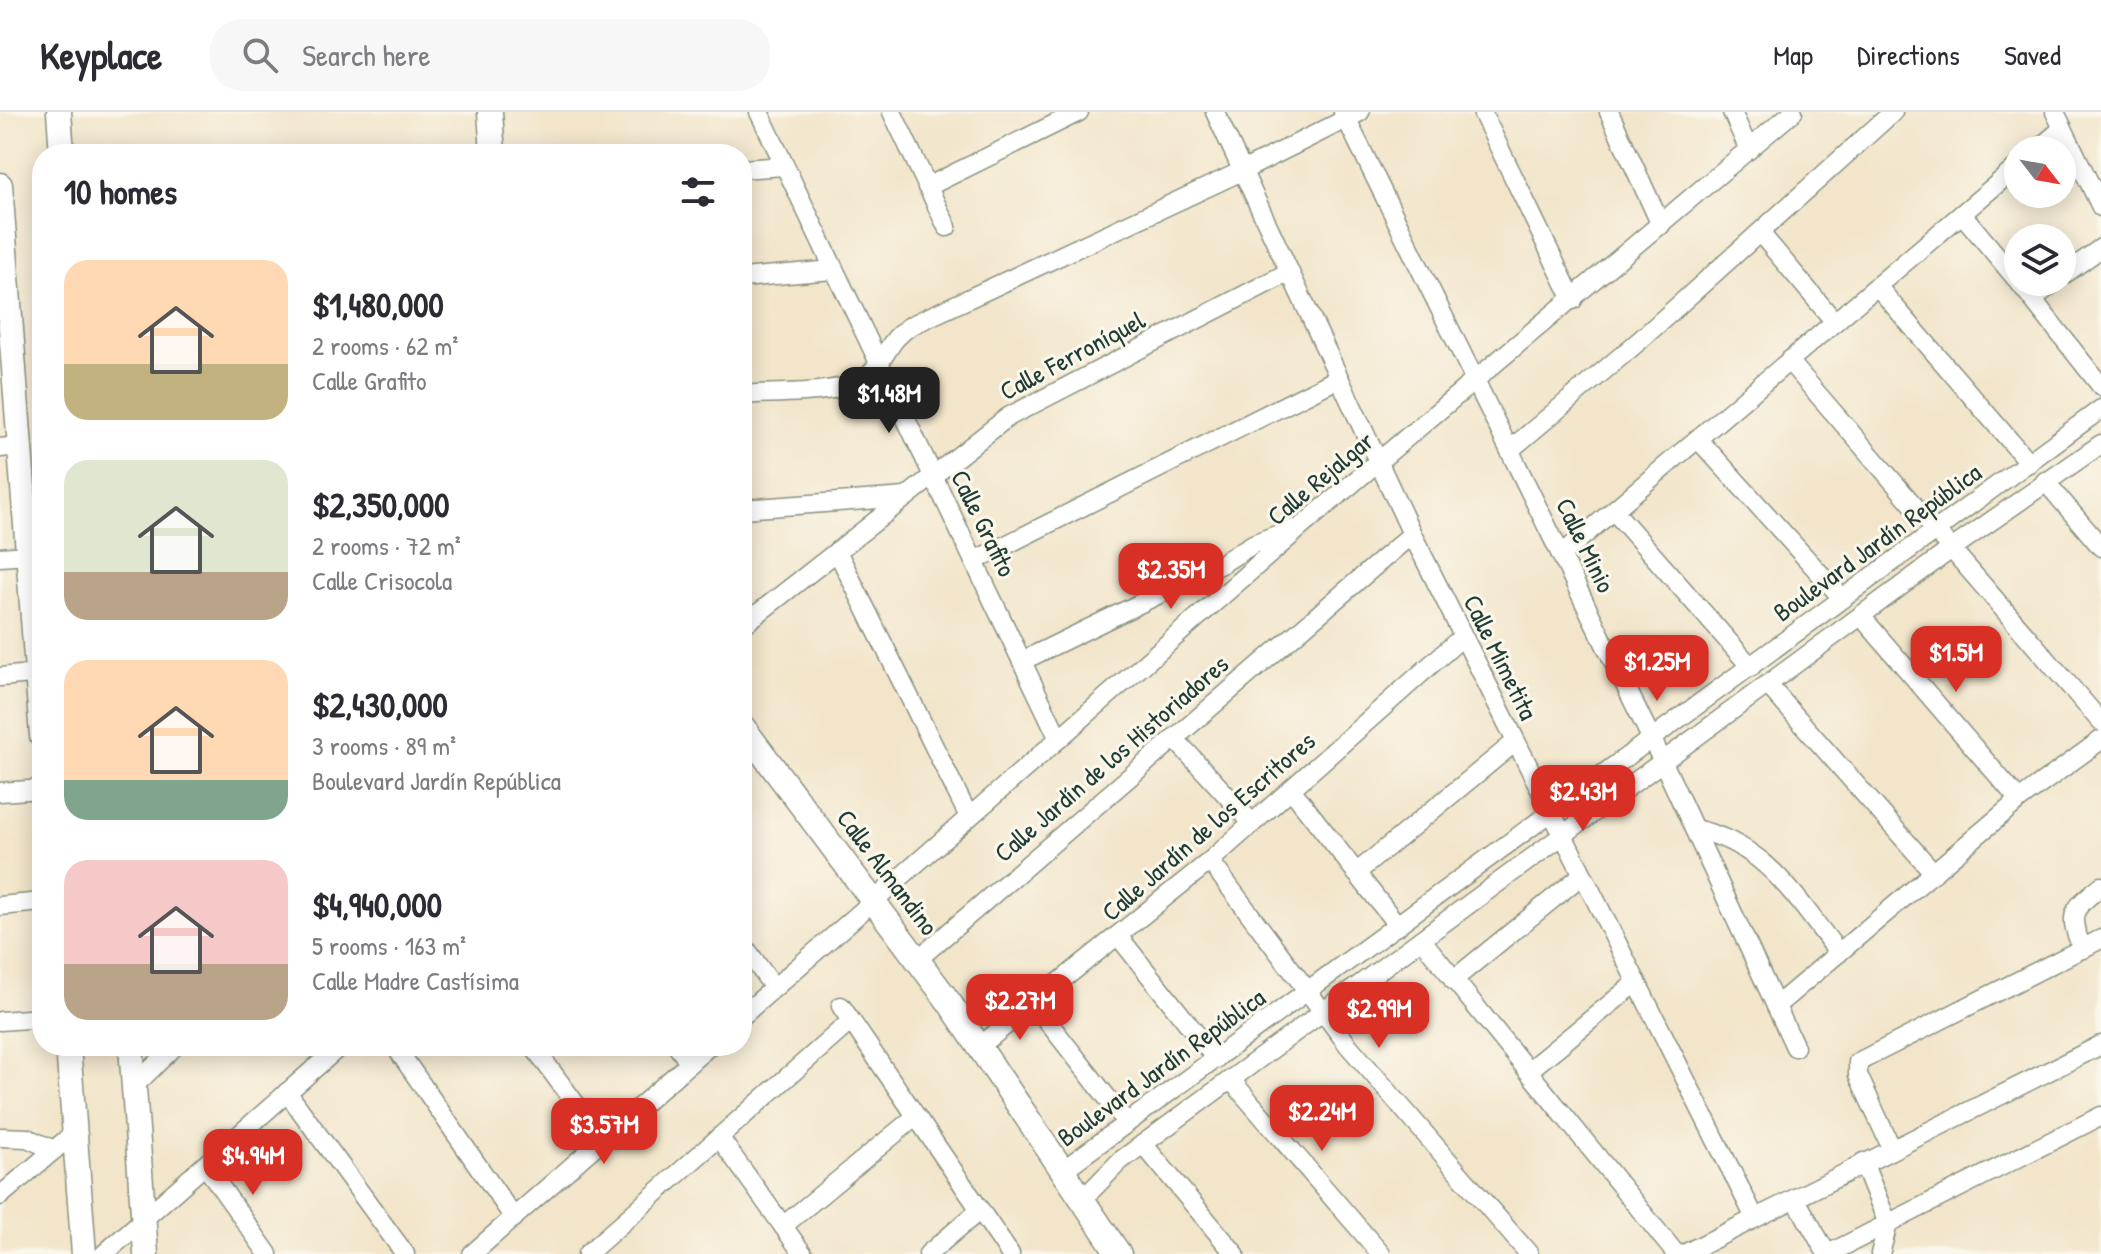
<!DOCTYPE html>
<meta charset="utf-8">
<style>
body{margin:0;font-family:"Patrick Hand",sans-serif;background:#f7f7f7;color:#2b2b33;height:100vh;display:flex;flex-direction:column;font-size:30px;white-space:nowrap}
*{box-sizing:border-box;margin:0}
p{font-size:26px;color:#7c7c81}
.icon{flex:none;width:44px;height:44px;fill:none;stroke:currentColor;stroke-width:2;stroke-linecap:round;stroke-linejoin:round}
.map{position:relative;flex:1;overflow:hidden}
.panel{position:absolute;left:32px;top:32px;width:720px;height:912px;display:flex;flex-direction:column;background:#fff;border-radius:32px;box-shadow:0 4px 20px #0003}
.panel>*{flex:none}
.needle{width:52px;rotate:121deg}
.controls{position:absolute;left:2004px;top:24px;display:grid;gap:16px}
.controls a{display:grid;place-items:center;width:72px;height:72px;border-radius:50%;background:#fff;box-shadow:0 4px 20px #0003;font-size:40px}
.price{position:absolute;translate:-50% -68px;padding:0 18px;border-radius:16px;background:#d93025;color:#fff;font-size:26px;line-height:52px;filter:drop-shadow(0 2px 4px #0008)}
.price::after{content:'';position:absolute;left:50%;top:48px;width:24px;height:18px;margin-left:-12px;background:inherit;clip-path:polygon(0 0,100% 0,50% 100%)}
.price.current{background:#222;color:#fff}
ul{padding:0;list-style:none}
li{display:flex;align-items:center;gap:24px;height:200px;padding:0 32px}
li span{display:grid;place-items:center;flex:none;width:224px;height:160px;border-radius:24px;color:#555}
li>.icon{margin-inline-start:auto}
span .icon{width:96px;height:96px;fill:#fffc;stroke-width:1}
li b{font-size:34px}
h2{display:flex;justify-content:space-between;align-items:center;height:96px;padding:0 32px;font-size:34px}
header{display:flex;align-items:center;gap:48px;box-sizing:border-box;height:112px;padding:0 40px;background:#fff;border-bottom:2px solid #e1e1e2}
header strong{font-size:38px}
nav{display:flex;gap:44px;margin-inline-start:auto;font-size:28px}
.search{width:560px;height:72px;background:#f7f7f7;display:flex;align-items:center;gap:20px;box-sizing:border-box;padding:0 28px;border-radius:32px;color:#7c7c81;font-size:30px}
.map>svg:first-child{display:block}
.lines{fill:none;stroke-linecap:round;stroke-linejoin:round}
.street-casing{stroke:#88917f;stroke-width:21}
.secondary-casing{stroke:#88917f;stroke-width:27}
.street{stroke:#fff;stroke-width:18}
.secondary{stroke:#fff;stroke-width:24}
.labels{text-anchor:middle;dominant-baseline:central;stroke-width:6;stroke-linejoin:round;paint-order:stroke}
.street-label{font-size:26px;fill:#1f3d34;stroke:#fbf7ec}
</style>
<header>
<strong>Keyplace</strong>
<div class="search"><svg class="icon" aria-label="search" viewBox="0 0 24 24"><circle cx="10" cy="10" r="6"/><path d="M15 15l6 6"/></svg>Search here</div>
<nav><a>Map</a><a>Directions</a><a>Saved</a></nav>
</header>
<div class="map">
<svg width="2101" height="1142" viewBox="0 0 2101 1142">
<rect width="100%" height="100%" fill="#fbf7ec"/>
<filter id="ink" filterUnits="userSpaceOnUse"><feTurbulence type="fractalNoise" baseFrequency=".0125" numOctaves="2"/><feDisplacementMap in="SourceGraphic" scale="16" xChannelSelector="R" yChannelSelector="G"/><feConvolveMatrix kernelMatrix="1 2 1 2 8 2 1 2 1" color-interpolation-filters="sRGB"/></filter>
<filter id="wash" filterUnits="userSpaceOnUse"><feTurbulence type="fractalNoise" baseFrequency=".006" numOctaves="4" result="noise"/><feDisplacementMap in="SourceGraphic" scale="32" xChannelSelector="R" yChannelSelector="G"/><feGaussianBlur stdDeviation="1.8" result="paint"/><feColorMatrix in="noise" values="0 0 0 0 0 0 0 0 0 0 0 0 0 0 0 0 0 1.4 0 .05"/><feComposite in="paint" operator="in"/></filter>
<g filter="url(#wash)">
<rect width="100%" height="100%" fill="#f2e5ca"/>
</g>
<g filter="url(#ink)">
<g class="lines">
<!-- street casing -->
<g class="street-casing">
<g id="street">
<path d="M 759,0 L 1059,627"/>
<path d="M 892,0 L 947,115"/>
<path d="M 1215,0 L 1412,422 L 1755,1106"/>
<path d="M 1343,0 L 1663,650 L 1795,935"/>
<path d="M 1482,0 L 1573,188"/>
<path d="M 1609,0 L 1661,113"/>
<path d="M 1732,0 L 1749,38"/>
<path d="M 2055,0 L 2101,95"/>
<path d="M 2037,38 L 2063,16"/>
<path d="M 742,57 L 784,54"/>
<path d="M 927,75 L 1079,0"/>
<path d="M 1962,102 L 2018,169"/>
<path d="M 1761,122 L 1835,210"/>
<path d="M 2062,164 L 2101,136"/>
<path d="M 742,166 L 833,158"/>
<path d="M 2019,170 L 2101,274"/>
<path d="M 1877,174 L 2029,351"/>
<path d="M 2033,187 L 2055,170"/>
<path d="M 1789,249 L 2101,610"/>
<path d="M 742,283 C 773,280 848,284 869,263 C 888,245 887,228 912,213 L 1242,59 L 1360,0"/>
<path d="M 1698,327 L 1843,487"/>
<path d="M 0,336 L 20,334"/>
<path d="M 1511,337 L 1639,229 L 1893,0"/>
<path d="M 2045,369 L 2101,435"/>
<path d="M 742,397 L 906,385"/>
<path d="M 1614,399 L 1751,555"/>
<path d="M 837,439 L 969,705"/>
<path d="M 1561,443 L 2018,54"/>
<path d="M 0,445 L 28,443"/>
<path d="M 974,449 L 1339,266"/>
<path d="M 1861,504 L 2019,688"/>
<path d="M 742,514 L 1008,305 L 1289,160"/>
<path d="M 1022,549 L 1221,452 L 1253,432 L 1292,417"/>
<path d="M 0,565 L 42,561"/>
<path d="M 1768,573 L 1934,761"/>
<path d="M 1174,626 L 1252,711"/>
<path d="M 1291,677 L 1398,814"/>
<path d="M 0,680 L 42,677"/>
<path d="M 1694,717 C 1767,732 1796,787 1839,841"/>
<path d="M 1210,749 L 1348,933 L 1529,1142"/>
<path d="M 1356,761 L 1514,631"/>
<path d="M 0,794 L 42,790"/>
<path d="M 1119,825 L 1216,947"/>
<path d="M 1422,828 L 1676,1142"/>
<path d="M 742,831 L 774,876"/>
<path d="M 2083,837 C 2066,802 2073,797 2101,774"/>
<path d="M 918,847 L 1412,422"/>
<path d="M 1453,868 L 1582,763"/>
<path d="M 1034,892 L 1127,1011"/>
<path d="M 841,894 L 1010,1142"/>
<path d="M 1776,894 L 2019,688 L 2101,628"/>
<path d="M 742,904 L 1303,413 L 1793,0"/>
<path d="M 0,909 L 42,906"/>
<path d="M 395,934 L 514,1106"/>
<path d="M 533,934 L 602,1028"/>
<path d="M 677,934 L 690,951"/>
<path d="M 980,934 L 1210,749 L 1462,525"/>
<path d="M 1528,959 L 1637,870"/>
<path d="M 1231,968 L 1381,1142"/>
<path d="M 134,974 L 175,934"/>
<path d="M 287,980 L 405,1142"/>
<path d="M 0,1025 L 27,1026 L 54,1038"/>
<path d="M 719,1025 L 803,1142"/>
<path d="M 1143,1032 L 1235,1142"/>
<path d="M 1891,1035 L 1858,963 L 1858,950 L 2101,827"/>
<path d="M 1863,1050 L 1888,1112"/>
<path d="M 205,1053 L 268,1142"/>
<path d="M 1063,1058 L 2101,297"/>
<path d="M 0,1084 L 74,1021"/>
<path d="M 1795,1086 L 1827,1142"/>
<path d="M 1083,1087 L 1120,1049 L 1950,438 L 2101,332"/>
<path d="M 783,1114 L 915,1005"/>
<path d="M 104,1142 L 340,934"/>
<path d="M 472,1142 L 709,934"/>
<path d="M 587,1142 L 851,909"/>
<path d="M 928,1142 L 980,1098"/>
<path d="M 1684,1142 L 2101,933"/>
<path d="M 1828,1142 L 2101,1004"/>
<path d="M 1880,1142 L 1888,1112"/>
</g>
</g>
<!-- secondary casing -->
<g class="secondary-casing">
<g id="secondary">
<path d="M 59,0 L 62,42"/>
<path d="M 490,0 L 493,42"/>
<path d="M 0,73 L 42,624"/>
<path d="M 742,614 L 949,890 L 1119,1142"/>
<path d="M 68,934 L 84,1142"/>
<path d="M 131,934 L 146,1142"/>
</g>
</g>
<!-- street -->
<use href="#street" class="street"/>
<!-- secondary -->
<use href="#secondary" class="secondary"/>
</g>
</g>
<g class="labels">
<!-- street labels -->
<g class="street-label">
<text transform="translate(1072 243) rotate(-28)">Calle Ferroníquel</text>
<text transform="translate(1320 366) rotate(-40)">Calle Rejalgar</text>
<text transform="translate(984 411) rotate(64)">Calle Grafito</text>
<text transform="translate(1877 430) rotate(-36)">Boulevard Jardín República</text>
<text transform="translate(1586 433) rotate(64)">Calle Minio</text>
<text transform="translate(1501 545) rotate(64)">Calle Mimetita</text>
<text transform="translate(1111 646) rotate(-41)">Calle Jardín de los Historiadores</text>
<text transform="translate(1208 714) rotate(-41)">Calle Jardín de los Escritores</text>
<text transform="translate(888 760) rotate(53)">Calle Almandino</text>
<text transform="translate(1161 955) rotate(-36)">Boulevard Jardín República</text>
</g>
</g>
</svg>
<div class="controls">
<a><svg class="needle" viewBox="-14 -14 28 28"><path d="M0-13l5 13h-10z" fill="#e53935"/><path d="M0 13l5-13h-10z" fill="#7c7c81"/></svg></a>
<a><svg class="icon" aria-label="layers" viewBox="0 0 24 24"><path d="M12 4l9 5-9 5-9-5zM3 14l9 5 9-5"/></svg></a>
</div>
<b class="price current" style="left:889px;top:323px">$1.48M</b>
<b class="price" style="left:1171px;top:499px">$2.35M</b>
<b class="price" style="left:1956px;top:582px">$1.5M</b>
<b class="price" style="left:1657px;top:591px">$1.25M</b>
<b class="price" style="left:1583px;top:721px">$2.43M</b>
<b class="price" style="left:1020px;top:930px">$2.27M</b>
<b class="price" style="left:1379px;top:938px">$2.99M</b>
<b class="price" style="left:1322px;top:1041px">$2.24M</b>
<b class="price" style="left:604px;top:1054px">$3.57M</b>
<b class="price" style="left:253px;top:1085px">$4.94M</b>
<section class="panel">
<h2>10 homes<svg class="icon" aria-label="filters" viewBox="0 0 24 24"><path d="M4 7h16M4 17h16"/><circle cx="9" cy="7" r="2"/><circle cx="15" cy="17" r="2"/></svg></h2>
<ul>
<li><span style="background:linear-gradient(#ffd9b3 65%,#c2b280 0)"><svg class="icon" aria-label="home" viewBox="0 0 24 24"><path d="M3 11l9-7 9 7M6 9v11h12V9"/></svg></span><div><b>$1,480,000</b><p>2 rooms · 62 m²</p><p>Calle Grafito</p></div></li>
<li><span style="background:linear-gradient(#dfe7d0 70%,#b9a48a 0)"><svg class="icon" aria-label="home" viewBox="0 0 24 24"><path d="M3 11l9-7 9 7M6 9v11h12V9"/></svg></span><div><b>$2,350,000</b><p>2 rooms · 72 m²</p><p>Calle Crisocola</p></div></li>
<li><span style="background:linear-gradient(#ffd9b3 75%,#7fa58c 0)"><svg class="icon" aria-label="home" viewBox="0 0 24 24"><path d="M3 11l9-7 9 7M6 9v11h12V9"/></svg></span><div><b>$2,430,000</b><p>3 rooms · 89 m²</p><p>Boulevard Jardín República</p></div></li>
<li><span style="background:linear-gradient(#f6c9c9 65%,#b9a48a 0)"><svg class="icon" aria-label="home" viewBox="0 0 24 24"><path d="M3 11l9-7 9 7M6 9v11h12V9"/></svg></span><div><b>$4,940,000</b><p>5 rooms · 163 m²</p><p>Calle Madre Castísima</p></div></li>
</ul>
</section>
</div>
